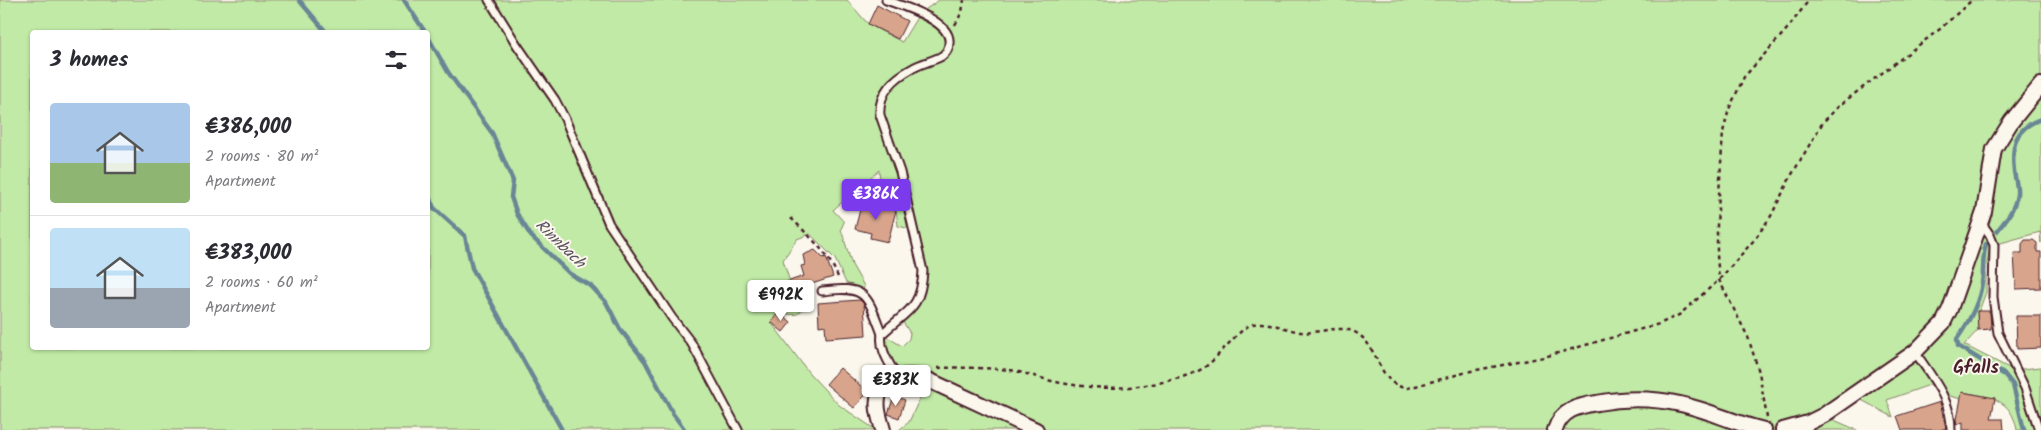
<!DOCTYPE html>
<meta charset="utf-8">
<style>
body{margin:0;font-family:Kalam,sans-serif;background:#f2f2f3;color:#2b2b33;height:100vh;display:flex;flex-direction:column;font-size:19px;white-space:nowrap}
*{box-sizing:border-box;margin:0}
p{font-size:16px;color:#7c7c81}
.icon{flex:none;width:28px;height:28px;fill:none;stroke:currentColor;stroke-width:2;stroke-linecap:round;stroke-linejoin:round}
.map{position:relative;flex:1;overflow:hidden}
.details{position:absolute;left:30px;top:30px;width:400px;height:320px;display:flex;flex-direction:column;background:#fff;border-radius:5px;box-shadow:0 1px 4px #0004}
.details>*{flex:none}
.price{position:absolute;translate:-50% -42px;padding:0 11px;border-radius:5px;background:#fff;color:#222;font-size:16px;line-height:32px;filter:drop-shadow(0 1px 2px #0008)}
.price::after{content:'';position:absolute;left:50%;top:30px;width:15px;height:11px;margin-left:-8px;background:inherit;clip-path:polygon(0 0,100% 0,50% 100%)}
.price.on{background:#7c3aed;color:#fff}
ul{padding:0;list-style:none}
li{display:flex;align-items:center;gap:15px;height:125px;padding:0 20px}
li+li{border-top:1px solid #e1e1e2}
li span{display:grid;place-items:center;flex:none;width:140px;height:100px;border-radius:5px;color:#555}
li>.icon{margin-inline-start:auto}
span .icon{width:60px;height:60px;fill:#fffc;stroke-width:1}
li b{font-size:21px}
h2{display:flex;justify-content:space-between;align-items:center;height:60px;padding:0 20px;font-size:21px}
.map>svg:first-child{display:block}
.green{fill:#c1eaa6;stroke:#868468;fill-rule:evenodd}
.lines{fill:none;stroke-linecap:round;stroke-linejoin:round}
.stream{stroke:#698695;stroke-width:4.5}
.building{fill:#d8a58c;stroke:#4a1f2b}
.service-casing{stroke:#4a1f2b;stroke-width:11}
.minor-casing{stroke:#4a1f2b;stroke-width:18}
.path{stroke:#4a1f2b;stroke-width:2.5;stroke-dasharray:4 4;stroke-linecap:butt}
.service{stroke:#fbf7ec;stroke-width:7}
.minor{stroke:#fbf7ec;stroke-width:14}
.labels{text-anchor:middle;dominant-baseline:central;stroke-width:4;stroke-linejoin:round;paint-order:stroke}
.water-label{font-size:16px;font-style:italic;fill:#595260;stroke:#fbf7ec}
.quarter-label{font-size:18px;font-weight:bold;fill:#4a1f2b;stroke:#fbf7ec}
</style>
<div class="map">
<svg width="2041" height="430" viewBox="0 0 2041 430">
<rect width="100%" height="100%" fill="#fbf7ec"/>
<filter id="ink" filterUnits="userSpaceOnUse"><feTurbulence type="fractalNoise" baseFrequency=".02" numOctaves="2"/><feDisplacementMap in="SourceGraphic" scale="10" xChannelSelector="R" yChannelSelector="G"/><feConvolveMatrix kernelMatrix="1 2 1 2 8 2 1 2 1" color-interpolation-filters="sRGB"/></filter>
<g filter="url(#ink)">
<!-- green -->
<path class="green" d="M 0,0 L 847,0 L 868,24 L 902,42 L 919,14 L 939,0 L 2041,0 L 2041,243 L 2040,232 L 1990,246 L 1986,270 L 1986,292 L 1979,311 L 1977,311 L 1978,330 L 1964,345 L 2013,370 L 2041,367 L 2041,430 L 2017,430 C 2011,397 1989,397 1962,392 L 1961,399 L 1943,394 L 1935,383 L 1887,400 L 1893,417 L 1854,396 L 1825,416 L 1857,430 L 899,430 L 909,422 L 928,380 L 897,377 L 885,355 L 882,334 L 902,346 L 909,339 L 910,333 L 901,319 L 922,287 L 915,230 L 898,226 L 896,209 L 881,191 L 879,170 L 833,210 L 844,222 L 841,229 L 852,265 L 864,286 L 863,294 L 857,287 L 846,283 L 835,259 L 810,234 L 797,239 L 783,260 L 789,279 L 800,299 L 803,309 C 797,318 788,314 779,312 L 771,322 L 809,373 L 839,405 L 876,430 L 0,430 ZM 32,32 L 428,32 L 428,348 L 32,348 Z"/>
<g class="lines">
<!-- stream -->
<g class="stream">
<path d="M 299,0 L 326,32"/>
<path d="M 404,0 L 425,32"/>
<path d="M 428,37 L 448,72 L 492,133 L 513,181 L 511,197 L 517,214 L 531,236 L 570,274 L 591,286 L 606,302 L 620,329 L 645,361 L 673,414 L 685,430"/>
<path d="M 428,195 L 434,208 L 465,236 L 472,268 L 562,430"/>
<path d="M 1997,231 C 2006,220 2015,209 2017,194 C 2018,187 2015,179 2014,171 C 2011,145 2015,128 2041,119"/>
<path d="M 1986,244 C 1982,257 1984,270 1982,283 C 1979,304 1969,322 1957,339 L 1958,346 L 2005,375 L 2013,385 L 2024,430"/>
</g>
</g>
<!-- building -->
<g class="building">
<path d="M 877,5 L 907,21 L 898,39 L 868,24 Z"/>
<path d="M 862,202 L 896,210 L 888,242 L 870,238 L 871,233 L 855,229 Z"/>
<path d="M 2025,240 L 2033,240 L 2037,243 L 2037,252 L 2041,252 L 2041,288 L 2016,289 L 2014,253 L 2022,253 L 2022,244 Z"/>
<path d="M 815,250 L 823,258 L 826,257 L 833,277 L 809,285 L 812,294 L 801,298 L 798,289 L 785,294 L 781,284 L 804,276 L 801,266 L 805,265 L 803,255 Z"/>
<path d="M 860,300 L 864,304 L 866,335 L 826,338 L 825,325 L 819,326 L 818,303 Z"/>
<path d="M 1977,311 L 1990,311 L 1991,329 L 1978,330 Z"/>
<path d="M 779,312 L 791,322 L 783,332 L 771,322 Z"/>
<path d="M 2016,316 L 2041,316 L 2041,348 L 2017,349 Z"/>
<path d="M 840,368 L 868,392 L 854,408 L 826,384 Z"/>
<path d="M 1962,392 L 1995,398 L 1991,419 L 2003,419 L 2004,430 L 1963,430 L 1963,422 L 1956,425 Z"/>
<path d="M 894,396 L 905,400 L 899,418 L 888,414 Z"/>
<path d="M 1940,402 L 1946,428 L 1940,430 L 1902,430 L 1897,416 Z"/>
</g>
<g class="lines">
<!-- service casing -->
<g class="service-casing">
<g id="service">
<path d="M 489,0 L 517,45 L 555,100 L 565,119 L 609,224 L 672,318 L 692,344 L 738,430"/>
<path d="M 886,0 C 903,6 952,21 949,43 C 949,48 946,53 942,56 C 933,61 922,63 913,68 C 894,78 878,92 880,115 L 900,172 L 923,271 C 921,310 907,310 882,334 C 879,350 890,364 897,377"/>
<path d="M 1981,222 L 1990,235 L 1994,245 L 1993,297 L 1998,333 L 2025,388 L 2039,430"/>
<path d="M 822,291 C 867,285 867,295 882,334"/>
<path d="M 1915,352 C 1931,376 1952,400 1951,430"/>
</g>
</g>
<!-- minor casing -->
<g class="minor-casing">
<g id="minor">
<path d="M 883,430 C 880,419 875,406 879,394 C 885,375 908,374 924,378 L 1036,430"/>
<path d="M 1555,430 C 1561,410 1578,406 1597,403 C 1624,398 1652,398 1680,404 C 1709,410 1736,424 1764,430"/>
<path d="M 1783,430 L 1808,423 L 1824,415 L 1915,352 L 1943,323 L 1950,309 L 1984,212 L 1994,149 L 2011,122 L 2041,85"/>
</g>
</g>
<!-- path -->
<g class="path">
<path d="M 955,25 L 962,12 L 964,0"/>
<path d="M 791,218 C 810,237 830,254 839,280"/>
<path d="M 938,368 C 957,367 991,368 1010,370 C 1027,373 1044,380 1061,383 C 1084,387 1106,389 1129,387 C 1151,385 1187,379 1205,367 C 1219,357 1239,328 1253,324 C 1268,320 1286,330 1301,332 C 1314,334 1329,328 1342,329 C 1381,331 1373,387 1408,388 L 1471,371 L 1544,357 L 1659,324 L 1679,315 L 1719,280 L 1755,239 L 1771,216 L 1791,176 L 1823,122 L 1841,104 L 1940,29 L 1972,0"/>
<path d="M 1767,418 L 1759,372 L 1748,337 L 1719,280 L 1717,255 L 1717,225 L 1723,132 L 1729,109 L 1744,77 L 1788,28 L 1809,0"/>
</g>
<!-- service -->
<use href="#service" class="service"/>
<!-- minor -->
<use href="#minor" class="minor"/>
</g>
</g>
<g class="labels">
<!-- water labels -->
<g class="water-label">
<text transform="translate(560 244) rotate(44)">Rinnbach</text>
</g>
<!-- quarter labels -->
<g class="quarter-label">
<text x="1976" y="368">Gfalls</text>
</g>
</g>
</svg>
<b class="price on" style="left:876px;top:221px">€386K</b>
<b class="price" style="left:781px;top:322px">€992K</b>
<b class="price" style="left:896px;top:407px">€383K</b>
<section class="details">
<h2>3 homes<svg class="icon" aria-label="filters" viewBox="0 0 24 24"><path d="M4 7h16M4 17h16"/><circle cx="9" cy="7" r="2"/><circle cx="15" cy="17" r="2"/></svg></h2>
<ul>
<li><span style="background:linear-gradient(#a9c7e8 60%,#8fb573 0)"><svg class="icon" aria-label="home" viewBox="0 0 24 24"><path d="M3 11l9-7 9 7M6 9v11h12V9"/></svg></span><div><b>€386,000</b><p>2 rooms · 80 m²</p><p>Apartment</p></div></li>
<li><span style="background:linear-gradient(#bfe0f5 60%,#9aa5b1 0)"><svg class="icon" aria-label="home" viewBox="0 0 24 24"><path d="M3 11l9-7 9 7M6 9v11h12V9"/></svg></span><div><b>€383,000</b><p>2 rooms · 60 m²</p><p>Apartment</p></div></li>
</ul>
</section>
</div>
